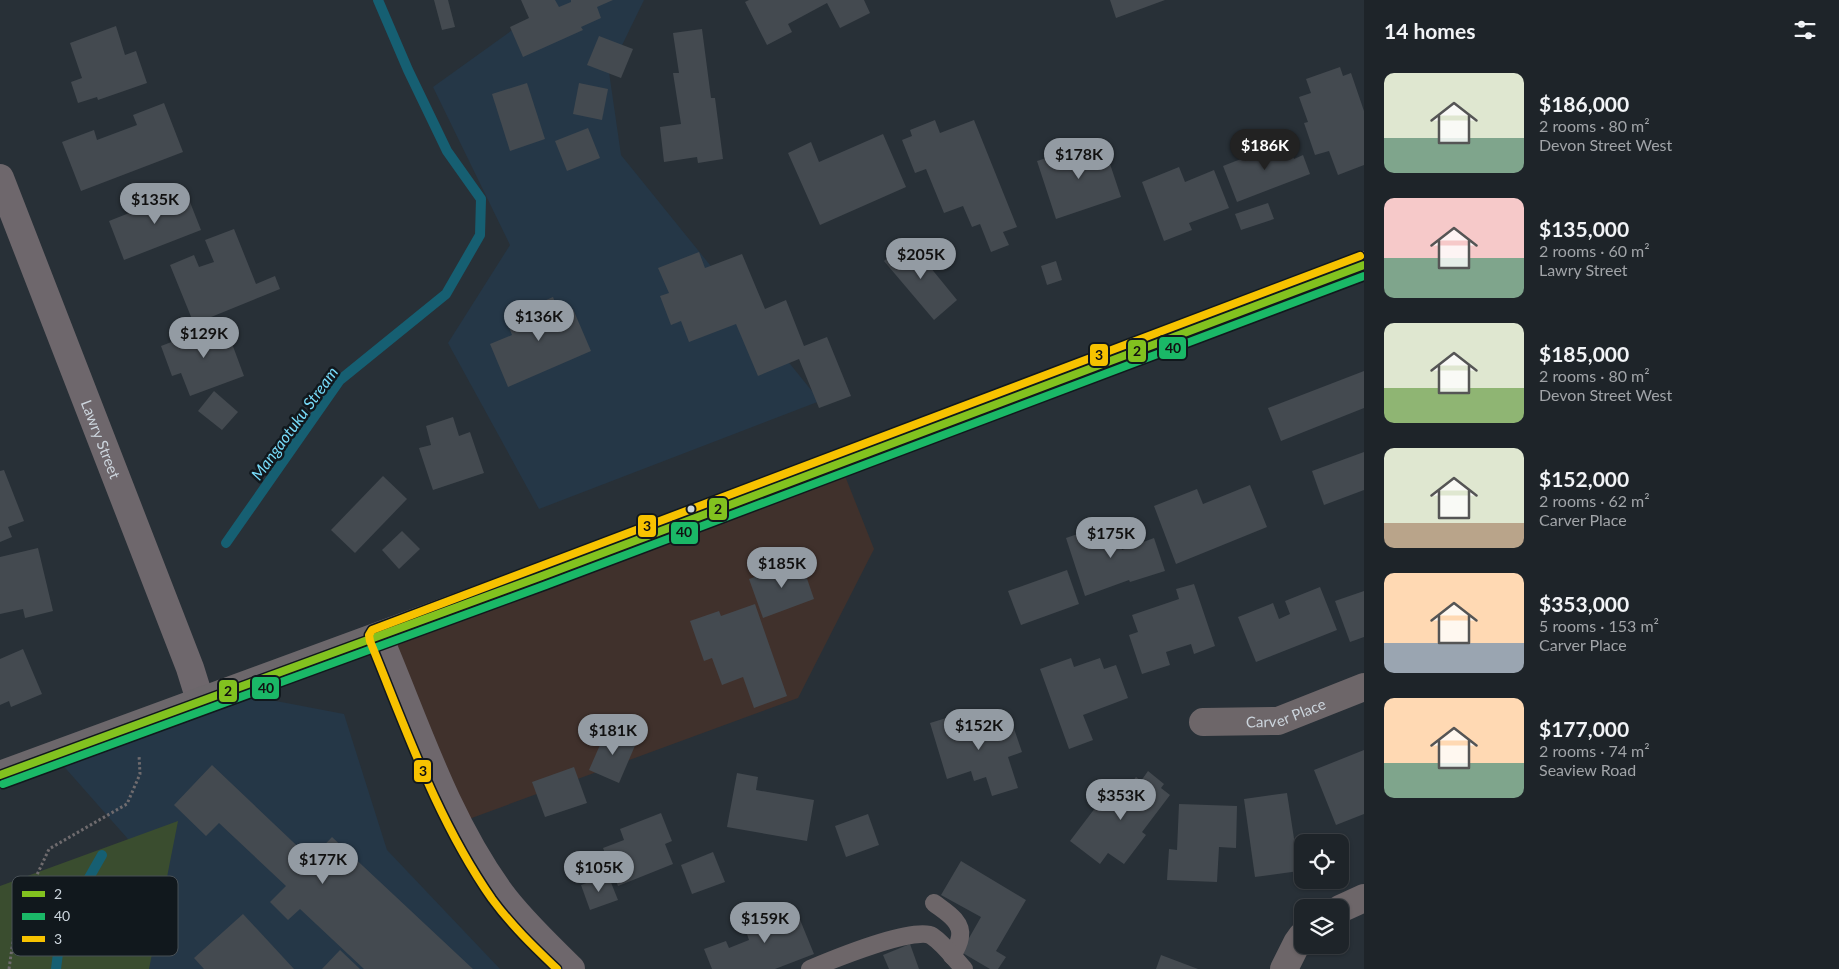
<!DOCTYPE html>
<meta charset="utf-8">
<style>
body{margin:0;font-family:Lato,sans-serif;background:#2b3035;color:#f1f3f6;height:100vh;display:flex;flex-direction:column;font-size:19px;white-space:nowrap}
*{box-sizing:border-box;margin:0}
p{font-size:16px;color:#a1a4a8}
.icon{flex:none;width:28px;height:28px;fill:none;stroke:currentColor;stroke-width:2;stroke-linecap:round;stroke-linejoin:round}
.map{position:relative;flex:1;overflow:hidden}
.details{display:flex;flex-direction:column;background:#1e2429;width:475px}
.details>*{flex:none}
.tools{position:absolute;left:1294px;top:834px;display:grid;gap:10px}
.tools a{display:grid;place-items:center;width:55px;height:55px;border-radius:10px;background:#1e2429;box-shadow:0 1px 4px #0004,0 0 0 1px #3c4146;font-size:25px}
.price{position:absolute;translate:-50% -42px;padding:0 11px;border-radius:18px;background:#939ba3;color:#111;font-size:16px;line-height:32px;filter:drop-shadow(0 1px 2px #0008)}
.price::after{content:'';position:absolute;left:50%;top:30px;width:15px;height:11px;margin-left:-8px;background:inherit;clip-path:polygon(0 0,100% 0,50% 100%)}
.price.current{background:#222;color:#fff}
ul{padding:0;list-style:none}
li{display:flex;align-items:center;gap:15px;height:125px;padding:0 20px}
li span{display:grid;place-items:center;flex:none;width:140px;height:100px;border-radius:10px;color:#555}
li>.icon{margin-inline-start:auto}
span .icon{width:60px;height:60px;fill:#fffc;stroke-width:1}
li b{font-size:21px}
h2{display:flex;justify-content:space-between;align-items:center;height:60px;padding:0 20px;font-size:21px}
main{display:flex;flex:1;min-height:0}
.map>svg:first-child{display:block}
.commercial{fill:#40312c}
.built{fill:#253747}
.green{fill:#3a4d2f}
.lines{fill:none;stroke-linecap:round;stroke-linejoin:round}
.stream{stroke:#165f72;stroke-width:10}
.building{fill:#444a50}
.path{stroke:#6f6b6e;stroke-width:3;stroke-dasharray:2.5 2.5;stroke-linecap:butt}
.lane{stroke:#6d6669;stroke-width:18}
.street{stroke:#6d6669;stroke-width:28}
.secondary{stroke:#6e676c;stroke-width:28}
.primary{stroke:#6c676b;stroke-width:28}
.bus-1-casing{stroke:#11181d;stroke-width:11}
.bus-2-casing{stroke:#11181d;stroke-width:11}
.bus-3-casing{stroke:#11181d;stroke-width:11}
.bus-1{stroke:#82c21f;stroke-width:8}
.bus-2{stroke:#1ab867;stroke-width:8}
.bus-3{stroke:#f7c200;stroke-width:8}
.bus-dot{fill:#ccd5dd;stroke:#11181d;stroke-width:2}
.labels{text-anchor:middle;dominant-baseline:central;stroke-width:5;stroke-linejoin:round;paint-order:stroke}
.street-label{font-size:15px;fill:#ccd5dd;stroke:#11181d}
.water-label{font-size:16px;font-style:italic;fill:#78dcfa;stroke:#11181d}
.key{fill:#11181d;stroke:#495157;stroke-width:1}
.key-label{font-size:14px;fill:#ccd5dd}
.line-badge{stroke:#11181d;stroke-width:2}
.pale-badge-label{font-size:14px;text-anchor:middle;font-weight:bold;fill:#111}
</style>
<main>
<div class="map">
<svg width="1364" height="969" viewBox="0 0 1364 969">
<rect width="100%" height="100%" fill="#283037"/>
<!-- commercial -->
<path class="commercial" d="M 845,476 L 874,549 L 798,698 L 458,823 L 391,661 L 398,642 Z"/>
<!-- built -->
<g class="built">
<path d="M 554,0 L 644,0 L 609,72 L 621,155 L 820,401 L 539,509 L 448,343 L 510,245 L 433,87 Z"/>
<path d="M 255,697 L 344,714 L 387,850 L 500,969 L 93,969 L 135,847 L 60,762 Z"/>
</g>
<!-- green -->
<path class="green" d="M 178,821 L 149,969 L 0,969 L 0,886 Z"/>
<g class="lines">
<!-- stream -->
<g class="stream">
<path d="M 226,543 L 340,380 L 446,294 L 480,235 L 481,199 L 447,151 L 408,70 L 378,0"/>
<path d="M 56,969 C 60,923 80,894 102,855"/>
</g>
</g>
<!-- building -->
<g class="building">
<path d="M 434,0 L 448,0 L 455,27 L 442,30 Z"/>
<path d="M 521,0 L 555,0 L 559,7 L 571,2 L 571,0 L 613,0 L 597,7 L 601,18 L 581,27 L 583,30 L 523,57 L 510,27 L 529,18 Z"/>
<path d="M 749,0 L 864,0 L 870,13 L 840,28 L 827,3 L 788,24 L 792,32 L 767,45 L 745,2 Z"/>
<path d="M 1110,0 L 1165,0 L 1116,18 Z"/>
<path d="M 116,26 L 125,55 L 136,51 L 147,83 L 98,100 L 97,97 L 78,103 L 71,82 L 82,78 L 70,43 Z"/>
<path d="M 702,29 L 711,98 L 715,98 L 723,159 L 698,163 L 697,157 L 664,162 L 660,127 L 681,124 L 673,73 L 679,73 L 673,33 Z"/>
<path d="M 599,36 L 633,49 L 621,78 L 587,65 Z"/>
<path d="M 1340,67 L 1343,76 L 1351,73 L 1364,111 L 1364,165 L 1338,175 L 1329,151 L 1315,155 L 1304,123 L 1308,122 L 1299,97 L 1311,93 L 1306,79 Z"/>
<path d="M 527,83 L 545,139 L 510,151 L 492,94 Z"/>
<path d="M 579,83 L 608,89 L 602,120 L 573,114 Z"/>
<path d="M 164,103 L 183,152 L 81,191 L 62,142 L 94,130 L 97,140 L 137,125 L 133,115 Z"/>
<path d="M 935,120 L 940,133 L 974,120 L 1017,227 L 1003,232 L 1009,245 L 991,252 L 980,224 L 972,227 L 963,206 L 944,213 L 926,169 L 915,173 L 902,140 L 912,136 L 910,130 Z"/>
<path d="M 588,128 L 600,158 L 567,171 L 555,141 Z"/>
<path d="M 883,134 L 906,187 L 820,225 L 788,153 L 811,142 L 819,162 Z"/>
<path d="M 1287,141 L 1294,159 L 1303,155 L 1310,174 L 1237,202 L 1223,166 Z"/>
<path d="M 1103,143 L 1121,197 L 1056,219 L 1037,161 L 1068,151 L 1069,154 Z"/>
<path d="M 1179,167 L 1185,182 L 1214,170 L 1229,208 L 1189,223 L 1192,230 L 1164,241 L 1142,182 Z"/>
<path d="M 184,187 L 201,230 L 124,260 L 109,221 L 162,200 L 161,196 Z"/>
<path d="M 1268,203 L 1274,219 L 1241,230 L 1235,214 Z"/>
<path d="M 234,229 L 256,284 L 275,276 L 280,289 L 194,324 L 170,265 L 194,255 L 199,267 L 214,262 L 205,240 Z"/>
<path d="M 908,240 L 957,300 L 934,320 L 884,261 Z"/>
<path d="M 699,252 L 705,268 L 742,254 L 765,309 L 786,300 L 804,346 L 827,337 L 851,396 L 819,408 L 799,359 L 758,376 L 736,324 L 689,342 L 681,321 L 671,325 L 660,296 L 669,293 L 658,268 Z"/>
<path d="M 1056,261 L 1062,280 L 1047,285 L 1041,266 Z"/>
<path d="M 553,297 L 560,315 L 573,309 L 591,351 L 508,387 L 490,344 L 512,335 L 505,318 Z"/>
<path d="M 224,322 L 244,376 L 190,396 L 181,373 L 172,376 L 161,346 Z"/>
<path d="M 1364,371 L 1364,408 L 1281,441 L 1268,408 Z"/>
<path d="M 214,391 L 238,412 L 222,430 L 198,411 Z"/>
<path d="M 453,417 L 459,436 L 470,432 L 484,473 L 433,490 L 419,448 L 431,445 L 426,426 Z"/>
<path d="M 1364,452 L 1364,490 L 1324,505 L 1312,471 Z"/>
<path d="M 4,470 L 24,521 L 8,527 L 12,537 L 0,542 L 0,471 Z"/>
<path d="M 383,476 L 407,499 L 355,553 L 331,530 Z"/>
<path d="M 1250,485 L 1267,527 L 1176,564 L 1154,506 L 1197,489 L 1203,504 Z"/>
<path d="M 1112,522 L 1122,550 L 1154,538 L 1165,571 L 1130,582 L 1129,580 L 1085,596 L 1066,538 Z"/>
<path d="M 402,531 L 420,549 L 399,569 L 382,550 Z"/>
<path d="M 38,548 L 53,611 L 25,618 L 23,609 L 0,614 L 0,557 Z"/>
<path d="M 801,561 L 814,599 L 763,618 L 749,579 Z"/>
<path d="M 1067,570 L 1079,604 L 1021,625 L 1008,591 Z"/>
<path d="M 1194,584 L 1215,646 L 1194,654 L 1191,644 L 1166,652 L 1170,665 L 1142,674 L 1129,635 L 1138,632 L 1132,615 L 1179,599 L 1176,589 Z"/>
<path d="M 1320,587 L 1337,630 L 1256,662 L 1238,617 L 1273,603 L 1279,619 L 1290,614 L 1285,601 Z"/>
<path d="M 1364,591 L 1364,637 L 1350,642 L 1335,601 Z"/>
<path d="M 755,604 L 787,696 L 754,708 L 743,677 L 722,685 L 712,658 L 704,661 L 690,621 L 719,611 L 721,616 Z"/>
<path d="M 23,649 L 42,694 L 11,707 L 9,701 L 0,705 L 0,659 Z"/>
<path d="M 1071,658 L 1074,667 L 1100,658 L 1104,669 L 1116,665 L 1128,698 L 1083,715 L 1093,740 L 1069,749 L 1040,669 Z"/>
<path d="M 1009,714 L 1022,752 L 1008,757 L 1018,788 L 992,796 L 986,777 L 974,781 L 971,771 L 947,779 L 930,723 L 956,715 L 960,730 Z"/>
<path d="M 607,729 L 637,741 L 619,783 L 589,770 Z"/>
<path d="M 1364,750 L 1364,814 L 1336,825 L 1314,770 Z"/>
<path d="M 212,765 L 311,859 L 332,837 L 473,969 L 364,969 L 300,909 L 288,920 L 270,902 L 286,886 L 219,823 L 206,836 L 174,805 Z"/>
<path d="M 574,767 L 587,803 L 545,817 L 532,782 Z"/>
<path d="M 1148,771 L 1164,784 L 1161,788 L 1170,795 L 1142,832 L 1146,835 L 1124,864 L 1108,853 L 1100,864 L 1070,841 L 1105,795 L 1116,803 L 1136,777 L 1141,781 Z"/>
<path d="M 737,773 L 758,777 L 756,790 L 814,800 L 807,841 L 727,827 Z"/>
<path d="M 1287,793 L 1299,871 L 1255,877 L 1244,799 Z"/>
<path d="M 1179,804 L 1237,806 L 1236,848 L 1219,847 L 1217,882 L 1167,880 L 1169,849 L 1177,850 Z"/>
<path d="M 661,813 L 672,841 L 665,844 L 673,864 L 618,886 L 603,848 L 624,840 L 620,829 Z"/>
<path d="M 868,814 L 879,845 L 846,857 L 835,826 Z"/>
<path d="M 713,852 L 725,882 L 692,894 L 681,865 Z"/>
<path d="M 961,861 L 1026,900 L 996,951 L 1006,957 L 998,969 L 990,969 L 961,952 L 981,917 L 941,895 Z"/>
<path d="M 608,875 L 618,900 L 590,910 L 581,885 Z"/>
<path d="M 1306,880 L 1327,880 L 1308,887 Z"/>
<path d="M 794,905 L 814,954 L 775,969 L 712,969 L 704,949 L 726,941 L 729,948 L 749,940 L 744,925 Z"/>
<path d="M 243,914 L 294,969 L 204,969 L 194,958 Z"/>
<path d="M 910,944 L 919,969 L 889,969 L 883,955 Z"/>
<path d="M 340,950 L 360,969 L 322,969 Z"/>
<path d="M 1161,955 L 1198,969 L 1156,969 Z"/>
</g>
<g class="lines">
<!-- path -->
<path class="path" d="M 9,969 L 16,920 L 49,849 L 127,804 L 140,774 L 139,755"/>
<!-- lane -->
<g class="lane">
<path d="M 934,903 C 944,911 963,921 960,937 C 959,943 955,951 952,956"/>
<path d="M 810,969 C 829,961 916,925 932,936 C 944,944 954,958 964,969"/>
</g>
<!-- street -->
<g class="street">
<path id="s1" d="M 1203,722 L 1278,721 L 1364,687"/>
<path d="M 1340,909 L 1364,898"/>
<path d="M 1284,969 L 1297,943 L 1302,936"/>
</g>
<!-- secondary -->
<g class="secondary">
<path id="s2" d="M 0,178 L 190,668 L 200,700"/>
<path d="M 379,637 C 416,724 445,817 501,894 C 521,921 547,945 571,969"/>
</g>
<!-- primary -->
<path class="primary" d="M 0,775 L 542,576 L 1364,265"/>
<!-- bus-1 casing -->
<g class="bus-1-casing">
<path id="bus-1" d="M 0,775 L 542,576 L 1364,265"/>
</g>
<!-- bus-2 casing -->
<g class="bus-2-casing">
<path id="bus-2" d="M 3,784 L 546,585 L 1364,276"/>
</g>
<!-- bus-3 casing -->
<g class="bus-3-casing">
<path id="bus-3" d="M 557,969 C 534,947 511,925 492,899 C 437,820 406,729 370,641 L 369,635 L 372,630 L 1360,256"/>
</g>
<!-- bus-1 -->
<use href="#bus-1" class="bus-1"/>
<!-- bus-2 -->
<use href="#bus-2" class="bus-2"/>
<!-- bus-3 -->
<use href="#bus-3" class="bus-3"/>
</g>
<!-- markers -->
<circle class="bus-dot" cx="691" cy="509" r="4.5"/>
<g class="labels">
<!-- street labels -->
<g class="street-label">
<text stroke="none"><textPath href="#s2" startOffset="280">Lawry Street</textPath></text>
<text stroke="none"><textPath href="#s1" startOffset="84">Carver Place</textPath></text>
</g>
<!-- water labels -->
<g class="water-label">
<text transform="translate(294 423) rotate(-54)">Mangaotuku Stream</text>
</g>
</g>
<!-- legend -->
<rect x="12" y="876" width="166" height="80" rx="8" class="key"/>
<rect x="22" y="891" width="23" height="6" fill="#82c21f"/>
<rect x="22" y="913" width="23" height="7" fill="#1ab867"/>
<rect x="22" y="936" width="23" height="6" fill="#f7c200"/>
<g class="key-label">
<text x="54" y="899">2</text>
<text x="54" y="921">40</text>
<text x="54" y="944">3</text>
</g>
<g class="line-badge">
<rect x="1158" y="336" width="29" height="24" rx="5" fill="#1ab867"/>
<rect x="1127" y="339" width="20" height="24" rx="5" fill="#82c21f"/>
<rect x="1089" y="343" width="20" height="24" rx="5" fill="#f7c200"/>
<rect x="708" y="497" width="20" height="24" rx="5" fill="#82c21f"/>
<rect x="637" y="514" width="20" height="24" rx="5" fill="#f7c200"/>
<rect x="670" y="521" width="29" height="24" rx="5" fill="#1ab867"/>
<rect x="251" y="676" width="29" height="24" rx="5" fill="#1ab867"/>
<rect x="218" y="679" width="20" height="24" rx="5" fill="#82c21f"/>
<rect x="413" y="759" width="19" height="24" rx="5" fill="#f7c200"/>
</g>
<g class="pale-badge-label">
<text x="1173" y="353">40</text>
<text x="1137" y="356">2</text>
<text x="1099" y="360">3</text>
<text x="718" y="514">2</text>
<text x="647" y="531">3</text>
<text x="684" y="537">40</text>
<text x="266" y="693">40</text>
<text x="228" y="696">2</text>
<text x="423" y="776">3</text>
</g>
</svg>
<div class="tools">
<a><svg class="icon" aria-label="locate" viewBox="0 0 24 24"><circle cx="12" cy="12" r="6"/><path d="M12 2v4M12 18v4M2 12h4M18 12h4"/></svg></a>
<a><svg class="icon" aria-label="layers" viewBox="0 0 24 24"><path d="M12 4l9 5-9 5-9-5zM3 14l9 5 9-5"/></svg></a>
</div>
<b class="price current" style="left:1265px;top:171px">$186K</b>
<b class="price" style="left:1079px;top:180px">$178K</b>
<b class="price" style="left:155px;top:225px">$135K</b>
<b class="price" style="left:921px;top:280px">$205K</b>
<b class="price" style="left:539px;top:342px">$136K</b>
<b class="price" style="left:204px;top:359px">$129K</b>
<b class="price" style="left:1111px;top:559px">$175K</b>
<b class="price" style="left:782px;top:589px">$185K</b>
<b class="price" style="left:979px;top:751px">$152K</b>
<b class="price" style="left:613px;top:756px">$181K</b>
<b class="price" style="left:1121px;top:821px">$353K</b>
<b class="price" style="left:323px;top:885px">$177K</b>
<b class="price" style="left:599px;top:893px">$105K</b>
<b class="price" style="left:765px;top:944px">$159K</b>
</div>
<section class="details">
<h2>14 homes<svg class="icon" aria-label="filters" viewBox="0 0 24 24"><path d="M4 7h16M4 17h16"/><circle cx="9" cy="7" r="2"/><circle cx="15" cy="17" r="2"/></svg></h2>
<ul>
<li><span style="background:linear-gradient(#dfe7d0 65%,#7fa58c 0)"><svg class="icon" aria-label="home" viewBox="0 0 24 24"><path d="M3 11l9-7 9 7M6 9v11h12V9"/></svg></span><div><b>$186,000</b><p>2 rooms · 80 m²</p><p>Devon Street West</p></div></li>
<li><span style="background:linear-gradient(#f6c9c9 60%,#7fa58c 0)"><svg class="icon" aria-label="home" viewBox="0 0 24 24"><path d="M3 11l9-7 9 7M6 9v11h12V9"/></svg></span><div><b>$135,000</b><p>2 rooms · 60 m²</p><p>Lawry Street</p></div></li>
<li><span style="background:linear-gradient(#dfe7d0 65%,#8fb573 0)"><svg class="icon" aria-label="home" viewBox="0 0 24 24"><path d="M3 11l9-7 9 7M6 9v11h12V9"/></svg></span><div><b>$185,000</b><p>2 rooms · 80 m²</p><p>Devon Street West</p></div></li>
<li><span style="background:linear-gradient(#dfe7d0 75%,#b9a48a 0)"><svg class="icon" aria-label="home" viewBox="0 0 24 24"><path d="M3 11l9-7 9 7M6 9v11h12V9"/></svg></span><div><b>$152,000</b><p>2 rooms · 62 m²</p><p>Carver Place</p></div></li>
<li><span style="background:linear-gradient(#ffd9b3 70%,#9aa5b1 0)"><svg class="icon" aria-label="home" viewBox="0 0 24 24"><path d="M3 11l9-7 9 7M6 9v11h12V9"/></svg></span><div><b>$353,000</b><p>5 rooms · 153 m²</p><p>Carver Place</p></div></li>
<li><span style="background:linear-gradient(#ffd9b3 65%,#7fa58c 0)"><svg class="icon" aria-label="home" viewBox="0 0 24 24"><path d="M3 11l9-7 9 7M6 9v11h12V9"/></svg></span><div><b>$177,000</b><p>2 rooms · 74 m²</p><p>Seaview Road</p></div></li>
</ul>
</section>
</main>
